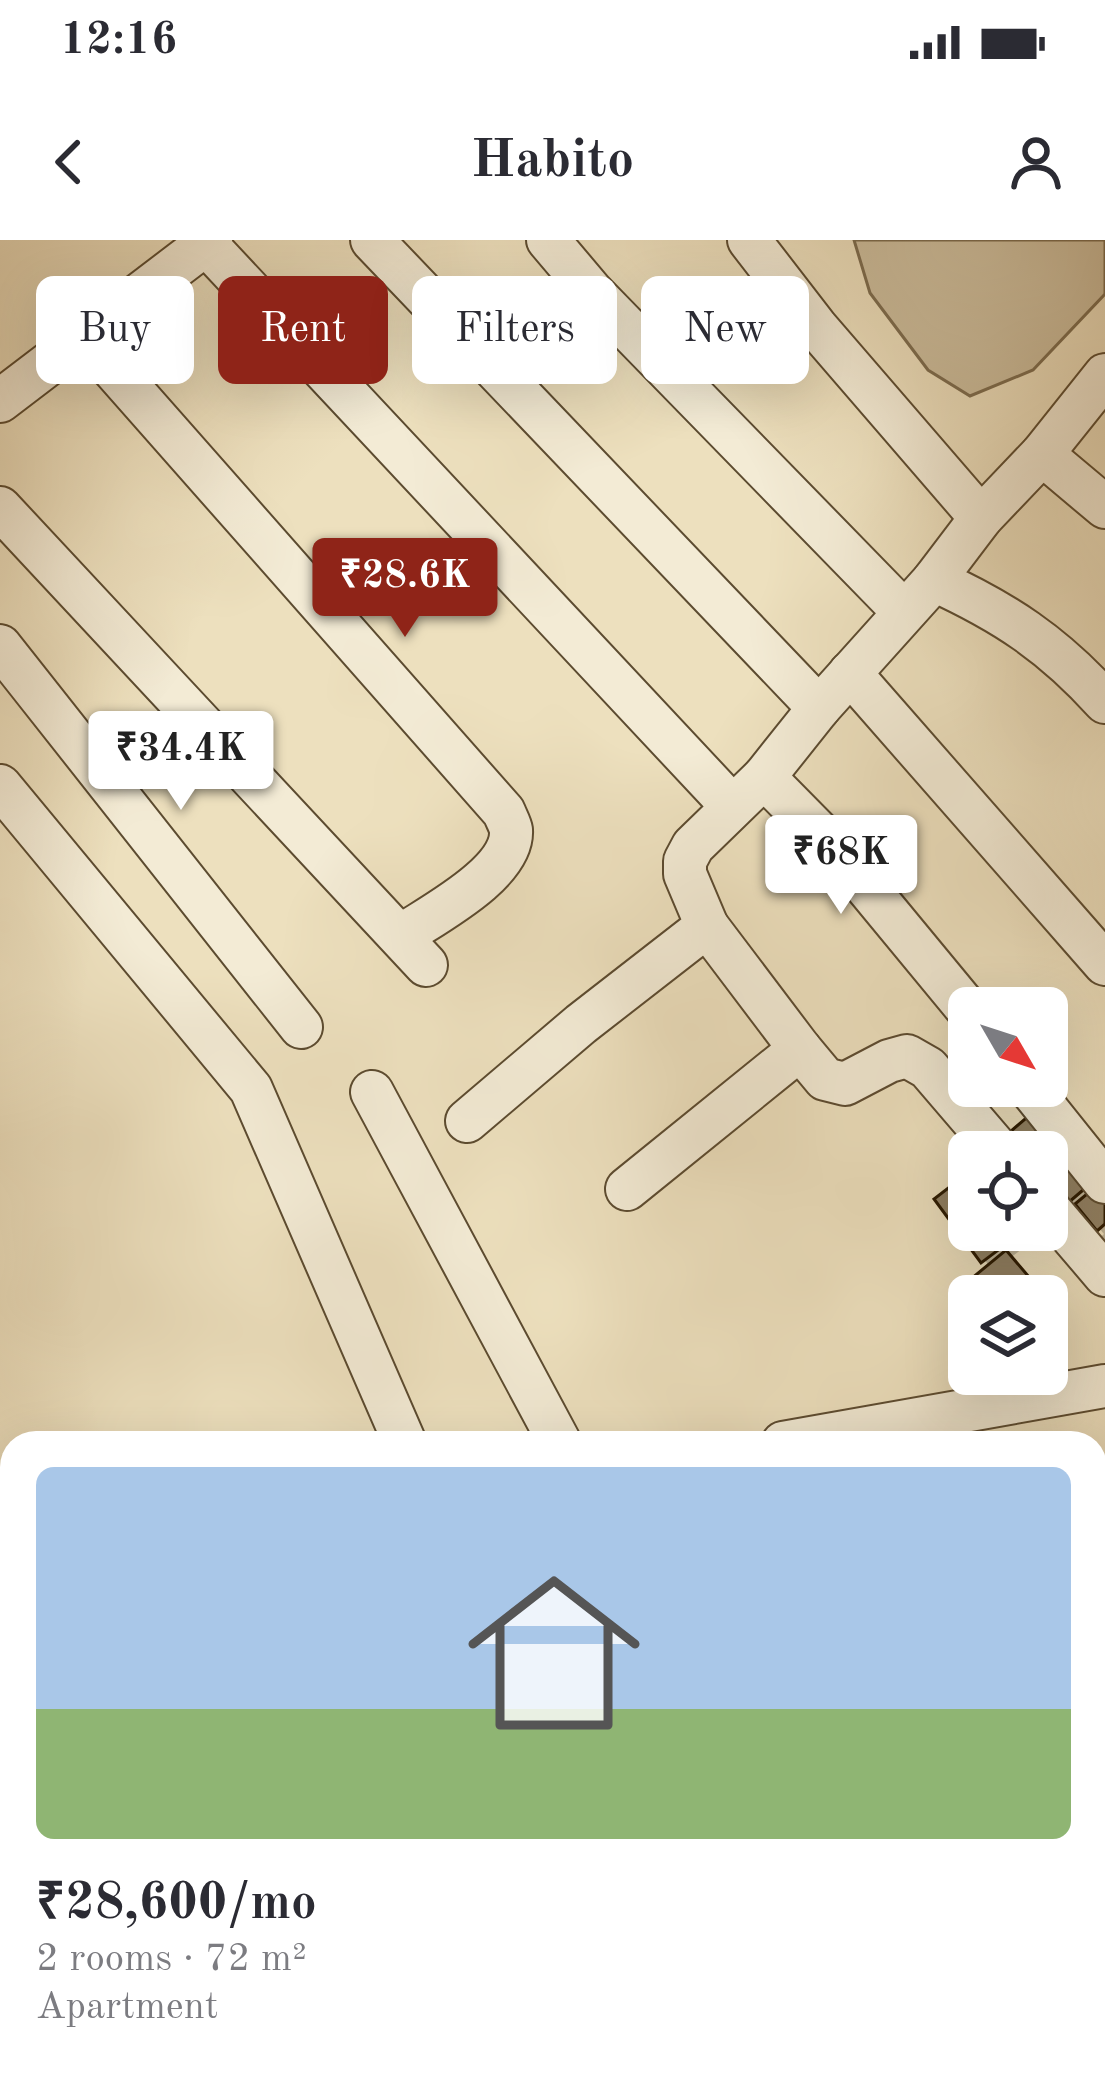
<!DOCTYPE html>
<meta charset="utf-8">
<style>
body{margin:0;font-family:"Old Standard TT",serif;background:#f2f2f3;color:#2b2b33;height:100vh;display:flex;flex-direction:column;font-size:45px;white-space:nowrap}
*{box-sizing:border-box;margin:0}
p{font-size:39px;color:#7c7c81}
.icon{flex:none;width:66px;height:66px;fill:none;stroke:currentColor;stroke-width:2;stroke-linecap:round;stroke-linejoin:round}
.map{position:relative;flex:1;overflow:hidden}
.panel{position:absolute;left:0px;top:1191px;width:1107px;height:663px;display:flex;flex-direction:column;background:#fff;border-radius:36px 36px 0 0;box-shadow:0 12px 48px #0002}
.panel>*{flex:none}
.top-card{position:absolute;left:36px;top:36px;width:1035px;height:108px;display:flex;gap:24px}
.needle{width:78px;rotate:129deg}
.tools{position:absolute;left:948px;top:747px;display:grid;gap:24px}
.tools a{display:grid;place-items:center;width:120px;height:120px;border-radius:18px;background:#fff;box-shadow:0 12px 48px #0002;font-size:60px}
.price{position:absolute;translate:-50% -102px;padding:0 27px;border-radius:12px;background:#fff;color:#222;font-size:39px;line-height:78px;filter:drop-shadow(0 3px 6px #0008)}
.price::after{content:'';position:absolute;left:50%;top:72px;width:36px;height:27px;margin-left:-18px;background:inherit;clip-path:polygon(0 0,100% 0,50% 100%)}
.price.on{background:#8f2418;color:#fff}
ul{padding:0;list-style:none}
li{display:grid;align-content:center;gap:24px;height:636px;padding:0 36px}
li+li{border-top:3px solid #e1e1e2}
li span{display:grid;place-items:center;height:372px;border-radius:18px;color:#555}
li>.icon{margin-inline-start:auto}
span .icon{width:216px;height:216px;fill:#fffc;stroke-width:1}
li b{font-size:51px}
.chip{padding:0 42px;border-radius:18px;background:#fff;box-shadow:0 12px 48px #0002;font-size:42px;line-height:108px}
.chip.on{background:#8f2418;color:#fff}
.status{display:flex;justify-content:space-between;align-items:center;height:84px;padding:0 60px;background:#fff;direction:ltr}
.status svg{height:33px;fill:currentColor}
header{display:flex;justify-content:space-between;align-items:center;height:156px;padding:0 36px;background:#fff;font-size:54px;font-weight:700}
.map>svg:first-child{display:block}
.green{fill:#ccbe9e;stroke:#7c6c4f;stroke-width:3}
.shadow{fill:#0003}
.building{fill:#908063;stroke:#2b1900;stroke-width:3}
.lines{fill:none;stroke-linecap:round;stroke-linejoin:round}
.minor-casing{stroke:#5c4b30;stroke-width:46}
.minor{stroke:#f3ebd5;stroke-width:42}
</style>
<div class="status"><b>12:16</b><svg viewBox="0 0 49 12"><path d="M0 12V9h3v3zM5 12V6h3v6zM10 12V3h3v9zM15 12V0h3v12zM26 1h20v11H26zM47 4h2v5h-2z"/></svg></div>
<header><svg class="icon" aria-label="back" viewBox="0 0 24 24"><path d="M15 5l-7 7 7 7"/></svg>Habito<svg class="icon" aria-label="person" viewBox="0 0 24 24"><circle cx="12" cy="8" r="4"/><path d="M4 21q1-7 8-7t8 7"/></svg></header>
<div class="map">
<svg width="1105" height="1853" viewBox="0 0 1105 1853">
<rect width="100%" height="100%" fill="#ede0be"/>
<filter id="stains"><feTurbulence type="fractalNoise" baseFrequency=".00167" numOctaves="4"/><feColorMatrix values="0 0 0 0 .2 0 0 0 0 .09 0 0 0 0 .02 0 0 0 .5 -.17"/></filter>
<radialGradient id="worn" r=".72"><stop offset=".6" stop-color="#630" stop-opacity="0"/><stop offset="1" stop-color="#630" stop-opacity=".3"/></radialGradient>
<!-- green -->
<path class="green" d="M 854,0 L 1105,0 L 1105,54 L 1033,130 L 970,156 L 928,130 L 870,53 Z"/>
<!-- shadow -->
<g class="shadow">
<path d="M 1039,871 L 1105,943 L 1105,1020 L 1092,1005 L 1104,994 L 1079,964 L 1070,972 L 1047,946 L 1047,912 Z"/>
<path d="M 969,936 L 969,990 L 1020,990 L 1030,1003 L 1010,1018 L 1032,1045 L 1019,1056 L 969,1056 L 969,1066 L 958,1054 L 990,1027 L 938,959 Z"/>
</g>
<!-- building -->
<g class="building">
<path d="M 1039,867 L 1072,905 L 1047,926 L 1047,912 L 1015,912 L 1003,898 Z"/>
<path d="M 1072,911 L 1096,939 L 1062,968 L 1047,950 L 1047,932 Z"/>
<path d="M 969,932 L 969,990 L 1022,992 L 981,1023 L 934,959 Z"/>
<path d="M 1105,939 L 1105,984 L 1097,991 L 1075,964 Z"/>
<path d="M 1006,1010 L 1029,1037 L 1006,1056 L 969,1056 L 969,1071 L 954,1053 Z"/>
</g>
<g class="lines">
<!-- minor casing -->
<g class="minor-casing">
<g id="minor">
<path d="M 372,0 L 819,468"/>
<path d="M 548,0 L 592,52 L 904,372"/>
<path d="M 749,0 L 817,88 L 981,278"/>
<path d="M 206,4 L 731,565"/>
<path d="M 85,97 L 504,572 C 506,578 510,584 511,590 C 514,633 432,675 401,696"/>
<path d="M 0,161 L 211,0"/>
<path d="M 1042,214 L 1105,267"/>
<path d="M 0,268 L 426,725"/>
<path d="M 934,340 C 1004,372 1053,404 1105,462"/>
<path d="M 0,406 L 301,787"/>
<path d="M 850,433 L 1105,724"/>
<path d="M 764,537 L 836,610 L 969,771"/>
<path d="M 0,546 L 251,849 L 405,1203"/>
<path d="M 800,809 L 825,839 L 845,844 L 889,821 L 907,816 L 928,828 L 1000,912"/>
<path d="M 1028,846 L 1105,942"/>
<path d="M 372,852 L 560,1203"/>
<path d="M 467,881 L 581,784 L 707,686 L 685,634 L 685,621 L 693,606 L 764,537 L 819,468 L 934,340 L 981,278 L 1042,214 L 1105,135"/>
<path d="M 627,949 L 800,809 L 707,686"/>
<path d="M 1047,967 L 1105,1035"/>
<path d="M 783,1203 L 1105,1146"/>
<path d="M 0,1386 L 12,1383"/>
<path d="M 930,1842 L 942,1853"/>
<path d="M 1082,1842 L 1093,1853"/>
<path d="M 572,1853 L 578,1842"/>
</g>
</g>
<!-- minor -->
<use href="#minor" class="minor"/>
</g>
<rect width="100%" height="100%" filter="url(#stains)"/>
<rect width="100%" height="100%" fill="url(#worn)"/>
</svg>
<div class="tools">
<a><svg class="needle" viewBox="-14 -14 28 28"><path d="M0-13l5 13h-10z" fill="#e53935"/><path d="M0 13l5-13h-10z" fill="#7c7c81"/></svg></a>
<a><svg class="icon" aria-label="locate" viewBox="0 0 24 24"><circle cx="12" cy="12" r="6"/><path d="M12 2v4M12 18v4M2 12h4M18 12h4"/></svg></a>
<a><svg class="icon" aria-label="layers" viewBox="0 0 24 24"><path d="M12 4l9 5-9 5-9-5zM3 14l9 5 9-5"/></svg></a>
</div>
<b class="price on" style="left:405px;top:400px">₹28.6K</b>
<b class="price" style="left:181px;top:573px">₹34.4K</b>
<b class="price" style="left:841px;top:677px">₹68K</b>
<div class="top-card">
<a class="chip">Buy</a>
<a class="chip on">Rent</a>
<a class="chip">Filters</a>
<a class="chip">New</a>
</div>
<section class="panel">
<ul>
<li><span style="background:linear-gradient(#a9c7e8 65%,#8fb573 0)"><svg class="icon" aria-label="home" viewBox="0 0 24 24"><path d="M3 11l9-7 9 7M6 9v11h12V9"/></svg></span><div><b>₹28,600/mo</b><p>2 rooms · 72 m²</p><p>Apartment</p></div></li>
</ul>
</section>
</div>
